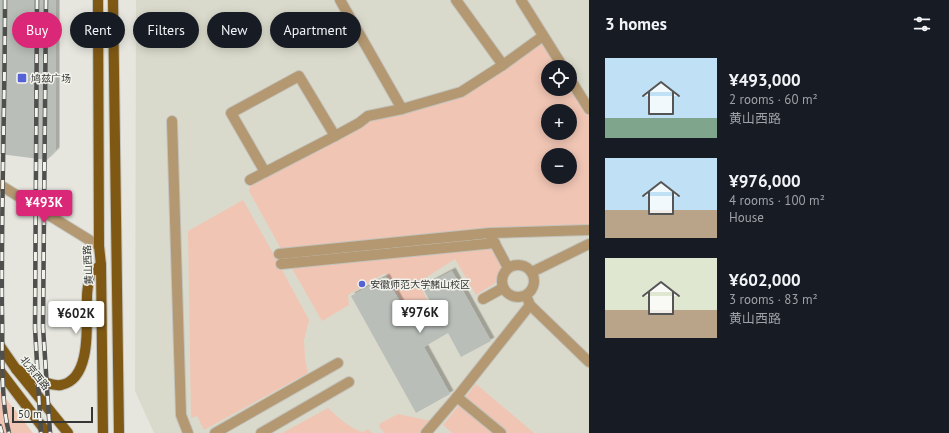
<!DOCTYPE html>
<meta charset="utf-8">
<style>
body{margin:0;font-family:"PT Sans","Noto Sans SC",sans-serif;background:#20242c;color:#f1f3f6;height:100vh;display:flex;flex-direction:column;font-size:15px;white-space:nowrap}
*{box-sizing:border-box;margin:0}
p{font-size:13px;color:#9ea1a6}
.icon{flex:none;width:22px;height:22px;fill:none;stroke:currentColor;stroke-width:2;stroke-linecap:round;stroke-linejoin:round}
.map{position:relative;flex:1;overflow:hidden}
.sheet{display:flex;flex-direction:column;background:#171b24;width:360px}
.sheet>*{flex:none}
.hud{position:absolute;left:12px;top:12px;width:380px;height:36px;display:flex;gap:8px}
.controls{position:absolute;left:541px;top:60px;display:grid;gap:8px}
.controls a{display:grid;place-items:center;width:36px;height:36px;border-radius:50%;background:#171b24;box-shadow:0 2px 10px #0003;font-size:20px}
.scale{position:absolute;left:12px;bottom:10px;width:81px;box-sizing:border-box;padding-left:4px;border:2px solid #363634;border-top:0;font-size:11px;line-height:14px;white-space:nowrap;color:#363634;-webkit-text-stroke:3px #f3f3ed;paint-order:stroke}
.price{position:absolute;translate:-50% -34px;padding:0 9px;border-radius:4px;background:#fff;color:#222;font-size:13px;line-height:26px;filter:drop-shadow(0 1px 2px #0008)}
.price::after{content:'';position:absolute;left:50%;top:24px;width:12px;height:9px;margin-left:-6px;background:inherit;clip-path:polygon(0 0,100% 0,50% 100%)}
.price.current{background:#db2777;color:#fff}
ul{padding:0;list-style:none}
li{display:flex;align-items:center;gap:12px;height:100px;padding:0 16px}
li span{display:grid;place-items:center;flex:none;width:112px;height:80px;border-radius:0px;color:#555}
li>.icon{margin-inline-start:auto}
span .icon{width:48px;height:48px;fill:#fffc;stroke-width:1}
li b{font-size:17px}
h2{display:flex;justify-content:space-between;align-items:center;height:48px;padding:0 16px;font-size:17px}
.tag{padding:0 14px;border-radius:18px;background:#171b24;box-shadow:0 2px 10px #0003;font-size:14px;line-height:36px}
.tag.current{background:#db2777;color:#fff}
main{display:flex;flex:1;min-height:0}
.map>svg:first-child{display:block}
.built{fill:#dadacc;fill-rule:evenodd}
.green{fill:#f0c5b4;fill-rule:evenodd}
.building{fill:#b9beb9;filter:url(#shadow)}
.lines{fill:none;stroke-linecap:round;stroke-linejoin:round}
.minor-casing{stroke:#c3c3bd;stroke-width:12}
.major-casing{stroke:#c3c3bd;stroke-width:12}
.minor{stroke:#b49871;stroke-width:10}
.major{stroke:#7f5813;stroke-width:10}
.rail-casing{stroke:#4f4f4d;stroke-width:4.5}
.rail{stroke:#f3f3ed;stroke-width:3;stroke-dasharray:9;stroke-linecap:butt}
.poi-dot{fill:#5561d7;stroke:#f3f3ed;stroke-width:1.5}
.labels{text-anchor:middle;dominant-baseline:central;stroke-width:3;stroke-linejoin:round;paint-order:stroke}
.poi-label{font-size:10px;fill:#363634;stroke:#f3f3ed;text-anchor:start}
.street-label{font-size:10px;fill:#363634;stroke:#f3f3ed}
</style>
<main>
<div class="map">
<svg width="589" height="433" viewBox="0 0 589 433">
<defs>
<filter id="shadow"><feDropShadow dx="3.5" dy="-3.5" stdDeviation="0" flood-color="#0004"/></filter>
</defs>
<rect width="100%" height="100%" fill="#e6e6df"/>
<!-- built -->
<path class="built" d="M 136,0 L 589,0 L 589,433 L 154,433 L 135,391 ZM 548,67 L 570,67 L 570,89 L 548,89 ZM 548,111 L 570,111 L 570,133 L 548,133 ZM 548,155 L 570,155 L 570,177 L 548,177 Z"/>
<!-- green -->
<g class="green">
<path d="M 543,36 L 563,67 L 548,67 L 548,89 L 570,89 L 570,79 L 589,109 L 589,230 L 490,233 L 502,266 L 498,273 L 497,282 L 476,295 L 455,259 L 419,282 L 431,309 L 412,319 L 385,273 L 348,295 L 349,305 L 322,321 L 290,265 L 295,257 L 282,251 L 249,191 L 251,183 L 359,123 L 461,92 ZM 548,111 L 570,111 L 570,133 L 548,133 ZM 548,155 L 570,155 L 570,177 L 548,177 Z"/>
<path d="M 243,200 L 274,255 L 309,320 L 304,340 L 305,358 L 308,373 L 204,430 L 197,416 L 191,418 L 188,231 Z"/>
<path d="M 476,384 L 534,433 L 452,433 L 443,425 Z"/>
<path d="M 0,391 L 33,433 L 0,433 Z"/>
<path d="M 328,408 C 339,418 349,428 363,432 L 368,429 L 372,433 L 282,433 Z"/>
<path d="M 398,414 L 431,421 L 420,433 L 385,433 L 380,428 L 379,424 Z"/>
</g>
<!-- building -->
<g class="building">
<path d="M 0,0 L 56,0 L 56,151 L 47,160 L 0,154 Z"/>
<path d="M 452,271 L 491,341 L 461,357 L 448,333 L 424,347 L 450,394 L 416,413 L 351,296 L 386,277 L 412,324 L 435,310 L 422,287 Z"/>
</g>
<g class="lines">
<!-- minor casing -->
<g class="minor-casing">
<g id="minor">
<path d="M 340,0 L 402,109"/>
<path d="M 456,0 L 503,65"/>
<path d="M 521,0 L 563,67"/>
<path d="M 570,79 L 589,109"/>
<path d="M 172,121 L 181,415 L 188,433"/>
<path d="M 265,172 L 231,113 L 299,76 L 335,136"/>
<path d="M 250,180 L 335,136 L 359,123 L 368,116 L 402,109 L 461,92 L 503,65 L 543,36"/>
<path d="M 0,185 L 99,246"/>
<path d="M 492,238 L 508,268"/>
<path d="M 279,254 L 490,233 L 589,230"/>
<path d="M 281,264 L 495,243"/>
<circle cx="518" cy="281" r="16"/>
<path d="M 532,272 L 589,244"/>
<path d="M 483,299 L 503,288"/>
<path d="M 528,300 L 530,305 L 589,362"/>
<path d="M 457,397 L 501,433"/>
<path d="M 215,433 L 338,363"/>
<path d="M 261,433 L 349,382"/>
<path d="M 426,433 L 457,397 L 530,305"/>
</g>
</g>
<!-- major casing -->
<g class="major-casing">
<g id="major">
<path d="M 98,0 L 99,246 L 101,265 L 103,433"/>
<path d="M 113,0 L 119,433"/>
<path d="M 0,346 L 16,369 L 68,433"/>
<path d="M 16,369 C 27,374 49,387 61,385 C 93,379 86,320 87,297 C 87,289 89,281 90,273 L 101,265"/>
<path d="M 0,371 L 47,433"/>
</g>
</g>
<!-- minor -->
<use href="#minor" class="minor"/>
<!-- major -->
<use href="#major" class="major"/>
<!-- rail casing -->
<g class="rail-casing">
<g id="rail">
<path d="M 5,0 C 5,104 1,208 2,312 C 3,349 0,398 9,433"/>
<path d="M 37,0 L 35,328 L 41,433"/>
<path d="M 46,0 L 43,327 L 50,433"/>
<path d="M 0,426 L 2,433"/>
</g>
</g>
<!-- rail -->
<use href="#rail" class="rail"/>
</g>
<!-- markers -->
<g class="poi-dot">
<rect x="17" y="73" width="10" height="10" rx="2"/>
<circle cx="362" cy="284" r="4"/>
</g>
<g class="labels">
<!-- poi labels -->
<g class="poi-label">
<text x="31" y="78">鸠兹广场</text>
<text x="370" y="284">安徽师范大学赭山校区</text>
</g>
<!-- street labels -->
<g class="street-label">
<text transform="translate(88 265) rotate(-93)">黄山西路</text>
<text transform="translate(35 373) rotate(51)">北京西路</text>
</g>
</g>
</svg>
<div class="controls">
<a><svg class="icon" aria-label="locate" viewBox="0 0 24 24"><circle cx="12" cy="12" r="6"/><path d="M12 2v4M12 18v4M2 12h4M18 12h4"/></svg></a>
<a>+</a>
<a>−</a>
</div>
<div class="scale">50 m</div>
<b class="price current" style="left:44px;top:224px">¥493K</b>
<b class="price" style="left:420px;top:334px">¥976K</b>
<b class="price" style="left:76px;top:335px">¥602K</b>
<div class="hud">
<a class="tag current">Buy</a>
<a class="tag">Rent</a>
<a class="tag">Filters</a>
<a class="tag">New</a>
<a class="tag">Apartment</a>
</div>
</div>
<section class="sheet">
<h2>3 homes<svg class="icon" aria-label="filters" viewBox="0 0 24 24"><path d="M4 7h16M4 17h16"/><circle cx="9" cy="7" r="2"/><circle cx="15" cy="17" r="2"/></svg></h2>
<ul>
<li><span style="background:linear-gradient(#bfe0f5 75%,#7fa58c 0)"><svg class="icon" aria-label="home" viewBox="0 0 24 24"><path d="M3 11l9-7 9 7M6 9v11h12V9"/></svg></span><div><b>¥493,000</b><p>2 rooms · 60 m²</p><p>黄山西路</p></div></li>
<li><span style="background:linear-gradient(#bfe0f5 65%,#b9a48a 0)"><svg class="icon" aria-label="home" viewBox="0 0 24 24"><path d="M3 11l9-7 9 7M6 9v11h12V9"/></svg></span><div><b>¥976,000</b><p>4 rooms · 100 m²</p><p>House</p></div></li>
<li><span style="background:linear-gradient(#dfe7d0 65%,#b9a48a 0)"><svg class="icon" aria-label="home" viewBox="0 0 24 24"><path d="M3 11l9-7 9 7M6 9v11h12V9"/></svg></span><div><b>¥602,000</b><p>3 rooms · 83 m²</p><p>黄山西路</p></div></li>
</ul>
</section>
</main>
